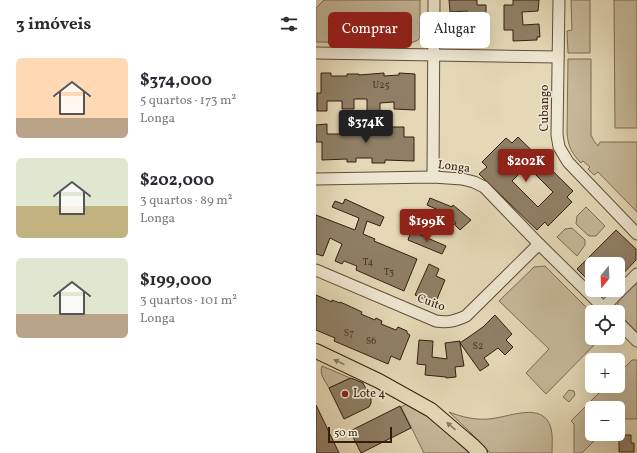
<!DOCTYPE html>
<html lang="pt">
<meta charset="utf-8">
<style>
body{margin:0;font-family:Vollkorn,serif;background:#f7f7f7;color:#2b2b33;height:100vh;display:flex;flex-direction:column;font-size:15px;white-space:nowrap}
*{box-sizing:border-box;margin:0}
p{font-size:13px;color:#7c7c81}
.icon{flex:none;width:22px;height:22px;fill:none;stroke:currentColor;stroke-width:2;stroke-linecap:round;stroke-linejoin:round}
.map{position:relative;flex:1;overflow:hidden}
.details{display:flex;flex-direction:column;background:#fff;width:316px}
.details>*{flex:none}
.top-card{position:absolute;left:12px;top:12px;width:249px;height:36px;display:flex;gap:8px}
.needle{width:26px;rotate:198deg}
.buttons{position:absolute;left:269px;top:257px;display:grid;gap:8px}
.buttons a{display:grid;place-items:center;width:40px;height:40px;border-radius:6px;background:#fff;box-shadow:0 4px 16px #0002;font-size:20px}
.scale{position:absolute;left:12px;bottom:10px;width:64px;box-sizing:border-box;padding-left:4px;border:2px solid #351e10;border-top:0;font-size:11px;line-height:14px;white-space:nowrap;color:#351e10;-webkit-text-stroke:3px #ede6d0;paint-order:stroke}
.price{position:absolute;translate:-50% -34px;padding:0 9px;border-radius:4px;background:#8f2418;color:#fff;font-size:13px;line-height:26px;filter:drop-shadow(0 1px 2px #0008)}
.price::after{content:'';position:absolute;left:50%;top:24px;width:12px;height:9px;margin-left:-6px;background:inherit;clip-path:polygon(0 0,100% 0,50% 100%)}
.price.active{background:#222;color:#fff}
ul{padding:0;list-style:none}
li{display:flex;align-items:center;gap:12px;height:100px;padding:0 16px}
li span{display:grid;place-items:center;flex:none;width:112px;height:80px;border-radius:6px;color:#555}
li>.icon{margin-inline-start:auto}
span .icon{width:48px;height:48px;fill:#fffc;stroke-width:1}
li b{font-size:17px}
h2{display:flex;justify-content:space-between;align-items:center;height:48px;padding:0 16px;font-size:17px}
.chip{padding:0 14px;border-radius:6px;background:#fff;box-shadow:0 4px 16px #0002;font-size:14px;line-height:36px}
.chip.active{background:#8f2418;color:#fff}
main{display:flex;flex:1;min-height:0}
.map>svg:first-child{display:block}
.green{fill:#c6b89a;stroke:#7e6b55}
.building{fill:#907f66;stroke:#351e10;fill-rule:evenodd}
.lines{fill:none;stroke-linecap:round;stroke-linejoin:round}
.minor-casing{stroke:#614c3a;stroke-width:13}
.major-casing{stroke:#351e10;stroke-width:16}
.minor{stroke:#ede6d0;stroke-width:11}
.major{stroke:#e4d8b6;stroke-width:14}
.oneway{fill:#8c7b63}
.poi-dot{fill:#8f2418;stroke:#ede6d0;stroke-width:1.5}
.labels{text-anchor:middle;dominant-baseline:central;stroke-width:3.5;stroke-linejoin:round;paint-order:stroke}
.number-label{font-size:10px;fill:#4c3626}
.street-label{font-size:12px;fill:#351e10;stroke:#ede6d0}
.poi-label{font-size:12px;fill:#351e10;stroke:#ede6d0;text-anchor:start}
</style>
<main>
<section class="details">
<h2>3 imóveis<svg class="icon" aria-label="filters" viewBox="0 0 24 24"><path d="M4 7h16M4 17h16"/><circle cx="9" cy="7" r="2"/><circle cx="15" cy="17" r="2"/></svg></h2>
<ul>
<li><span style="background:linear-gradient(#ffd9b3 75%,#b9a48a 0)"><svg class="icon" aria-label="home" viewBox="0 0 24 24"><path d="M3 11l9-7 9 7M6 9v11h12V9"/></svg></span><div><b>$374,000</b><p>5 quartos · 173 m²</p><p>Longa</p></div></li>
<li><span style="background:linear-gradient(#dfe7d0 60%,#c2b280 0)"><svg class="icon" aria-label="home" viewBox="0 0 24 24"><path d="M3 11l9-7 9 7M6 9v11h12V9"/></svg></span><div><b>$202,000</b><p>3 quartos · 89 m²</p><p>Longa</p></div></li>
<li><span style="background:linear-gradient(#dfe7d0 70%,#b9a48a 0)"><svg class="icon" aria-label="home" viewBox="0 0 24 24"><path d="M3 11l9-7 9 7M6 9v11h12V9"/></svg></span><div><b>$199,000</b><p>3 quartos · 101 m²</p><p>Longa</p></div></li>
</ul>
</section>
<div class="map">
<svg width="321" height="453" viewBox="0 0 321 453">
<rect width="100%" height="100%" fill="#e4d8b6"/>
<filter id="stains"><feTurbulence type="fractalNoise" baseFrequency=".005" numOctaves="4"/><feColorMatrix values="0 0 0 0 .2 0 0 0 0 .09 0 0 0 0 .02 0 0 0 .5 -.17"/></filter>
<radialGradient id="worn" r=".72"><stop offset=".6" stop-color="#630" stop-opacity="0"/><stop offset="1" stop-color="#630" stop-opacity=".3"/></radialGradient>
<!-- green -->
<g class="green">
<path d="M 8,0 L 104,0 L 104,37 L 102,40 L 95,43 L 0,42 L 0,8 Z"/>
<path d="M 255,0 L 274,0 L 274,53 L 252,53 L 251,31 L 256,30 Z"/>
<path d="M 298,0 L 321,0 L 321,128 L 299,128 Z"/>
<path d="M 252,59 L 275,59 L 275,135 L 278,141 L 282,146 L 284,142 L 321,142 L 321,212 L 282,172 L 278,175 L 272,169 L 274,167 L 267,161 L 265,163 C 256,154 252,146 251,133 Z"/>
<path d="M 270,207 L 289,226 L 280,236 L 273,236 L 260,224 L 261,216 Z"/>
<path d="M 256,228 L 269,240 L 269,245 L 261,256 L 241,237 L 249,229 Z"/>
<path d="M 229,266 L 276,313 L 276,338 L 285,338 L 230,394 L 210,373 L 233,349 L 183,301 L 218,267 Z"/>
<path d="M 321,280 L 321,332 C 294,305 295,308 321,280 Z"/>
<path d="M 316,360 L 321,360 L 321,419 L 302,419 L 302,408 L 276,408 L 276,434 L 285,434 L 266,453 L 258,453 L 258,424 L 255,421 L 290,386 L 302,386 L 302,374 Z"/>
<path d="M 6,366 L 34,378 L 13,388 C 9,381 3,374 6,366 Z"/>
<path d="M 253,390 L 258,391 L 259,395 L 253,402 L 247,397 Z"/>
<path d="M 92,403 L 122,424 L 153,453 L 108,453 L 85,407 Z"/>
<path d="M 133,412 C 146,417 158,420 172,419 C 192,418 227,400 235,428 C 237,436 236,445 236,453 L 174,453 L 154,432 Z"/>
</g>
<!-- building -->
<g class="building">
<path d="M 133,0 L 161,0 L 161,5 L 170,5 L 170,16 L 168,16 L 168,29 L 160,30 L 160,40 L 135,40 L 134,25 L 151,24 L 151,11 L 134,12 Z"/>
<path d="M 197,0 L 223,0 L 222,11 L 206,12 L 207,25 L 223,24 L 224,37 L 221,37 L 221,40 L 197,41 L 197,30 L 188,30 L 188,5 L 197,5 Z"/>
<path d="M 5,73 L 15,73 L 15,76 L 31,76 L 31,74 L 43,74 L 43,75 L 68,73 L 68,76 L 83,75 L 83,73 L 99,74 L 99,110 L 78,109 L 78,102 L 64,103 L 64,111 L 51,111 L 51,99 L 38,99 L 38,109 L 26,109 L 26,101 L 11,101 L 11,111 L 1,111 L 1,93 L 5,93 Z"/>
<path d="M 11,124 L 11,134 L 26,134 L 26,125 L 72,125 L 72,127 L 88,127 L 88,137 L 98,137 L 98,161 L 69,160 L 69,163 L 56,163 L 56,158 L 40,158 L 40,162 L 31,162 L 31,159 L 6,160 L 6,142 L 0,142 L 0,125 Z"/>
<path d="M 202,137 L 257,191 L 251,197 L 256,202 L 232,226 L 229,222 L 221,230 L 163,174 L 171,167 L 166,162 L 190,138 L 196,143 ZM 211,166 L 237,192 L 222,207 L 196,181 Z"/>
<path d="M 114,198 L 136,207 L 137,205 L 155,220 L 144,230 L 138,224 L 140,223 L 129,213 L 111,205 Z"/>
<path d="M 29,199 L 68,217 L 64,226 L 51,221 L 47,234 L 59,239 L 58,241 L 101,259 L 88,291 L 40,270 L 41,266 L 28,261 L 26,264 L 19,261 L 26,244 L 14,238 L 7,256 L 0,254 L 0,215 L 39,230 L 43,218 L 16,207 L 19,201 L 27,204 Z"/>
<path d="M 300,230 L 320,249 L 320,260 L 302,279 L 302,264 L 276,264 L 276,284 L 261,269 Z"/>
<path d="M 95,231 L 130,246 L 126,254 L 92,240 Z"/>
<path d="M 113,264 L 123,269 L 120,276 L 129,280 L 119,304 L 99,295 Z"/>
<path d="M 0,295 L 16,302 L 16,300 L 24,303 L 24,302 L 31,305 L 46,312 L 45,314 L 59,320 L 60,318 L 66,321 L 65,324 L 80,330 L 82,327 L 91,331 L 91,333 L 94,335 L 84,360 L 75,356 L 72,364 L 18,341 L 19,338 L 0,330 Z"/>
<path d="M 179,315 L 196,334 L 190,340 L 197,347 L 189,355 L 182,348 L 168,358 L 173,365 L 164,371 L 144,343 L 148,366 L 139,367 L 140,377 L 130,378 L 130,377 L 109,375 L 110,365 L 101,364 L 103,340 L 117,341 L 116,357 L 131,359 L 129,343 L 144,341 L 144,343 L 167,327 Z"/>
<path d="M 35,378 L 47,383 L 55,399 L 55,403 L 53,407 L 28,419 L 13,388 Z"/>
<path d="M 0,405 L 23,453 L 0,453 Z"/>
<path d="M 84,406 L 95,428 L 45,453 L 34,431 Z"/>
<path d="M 303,435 L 315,435 L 315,443 L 318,443 L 318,452 L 303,452 Z"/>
</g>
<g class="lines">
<!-- minor casing -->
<g class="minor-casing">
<g id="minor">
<path d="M 243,0 L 241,135 L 243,147 L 252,162 L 321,234"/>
<path d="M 0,53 L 242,57"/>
<path d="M 117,177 L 118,0"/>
<path d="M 0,179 L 117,177 L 146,179 L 158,182 L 168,187 L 223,244 L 292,312"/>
<path d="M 0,270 L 120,321 C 132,323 139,321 150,316 L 223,244"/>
<path d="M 288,307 L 321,274"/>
<path d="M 302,322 L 321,341"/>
</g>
</g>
<!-- major casing -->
<g class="major-casing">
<path id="major" d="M 0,351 L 63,381 L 115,410 L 156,445 L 164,453"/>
</g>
<!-- minor -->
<use href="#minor" class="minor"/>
<!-- major -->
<use href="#major" class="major"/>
</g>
<!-- one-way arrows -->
<defs><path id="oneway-solid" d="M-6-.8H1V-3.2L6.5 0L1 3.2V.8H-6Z"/></defs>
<g class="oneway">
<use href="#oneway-solid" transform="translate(23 362) rotate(-155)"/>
<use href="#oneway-solid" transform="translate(135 426) rotate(-139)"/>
</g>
<!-- markers -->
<circle class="poi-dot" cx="29" cy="394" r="4"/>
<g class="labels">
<!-- number labels -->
<g class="number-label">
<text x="65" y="85">U25</text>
<text x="52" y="262">T4</text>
<text x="73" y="272">T3</text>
<text x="33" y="333">S7</text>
<text x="55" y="341">S6</text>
<text x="162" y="346">S2</text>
</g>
<!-- street labels -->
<g class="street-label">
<text transform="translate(229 108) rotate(-90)">Cubango</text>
<text transform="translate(138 167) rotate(7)">Longa</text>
<text transform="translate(115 303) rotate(20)">Cuito</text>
</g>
<!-- poi labels -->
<g class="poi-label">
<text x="37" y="394">Lote 4</text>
</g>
</g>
<rect width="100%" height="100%" filter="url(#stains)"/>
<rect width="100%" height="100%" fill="url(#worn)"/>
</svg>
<div class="buttons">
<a><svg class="needle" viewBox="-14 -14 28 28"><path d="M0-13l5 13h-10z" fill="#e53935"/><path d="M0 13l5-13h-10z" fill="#7c7c81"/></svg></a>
<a><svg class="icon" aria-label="locate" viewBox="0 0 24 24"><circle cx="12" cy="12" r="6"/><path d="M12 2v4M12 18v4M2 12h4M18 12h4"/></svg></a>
<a>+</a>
<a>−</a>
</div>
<div class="scale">50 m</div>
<b class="price active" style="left:50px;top:144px">$374K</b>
<b class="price" style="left:210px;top:183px">$202K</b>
<b class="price" style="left:111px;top:243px">$199K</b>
<div class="top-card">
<a class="chip active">Comprar</a>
<a class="chip">Alugar</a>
</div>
</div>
</main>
